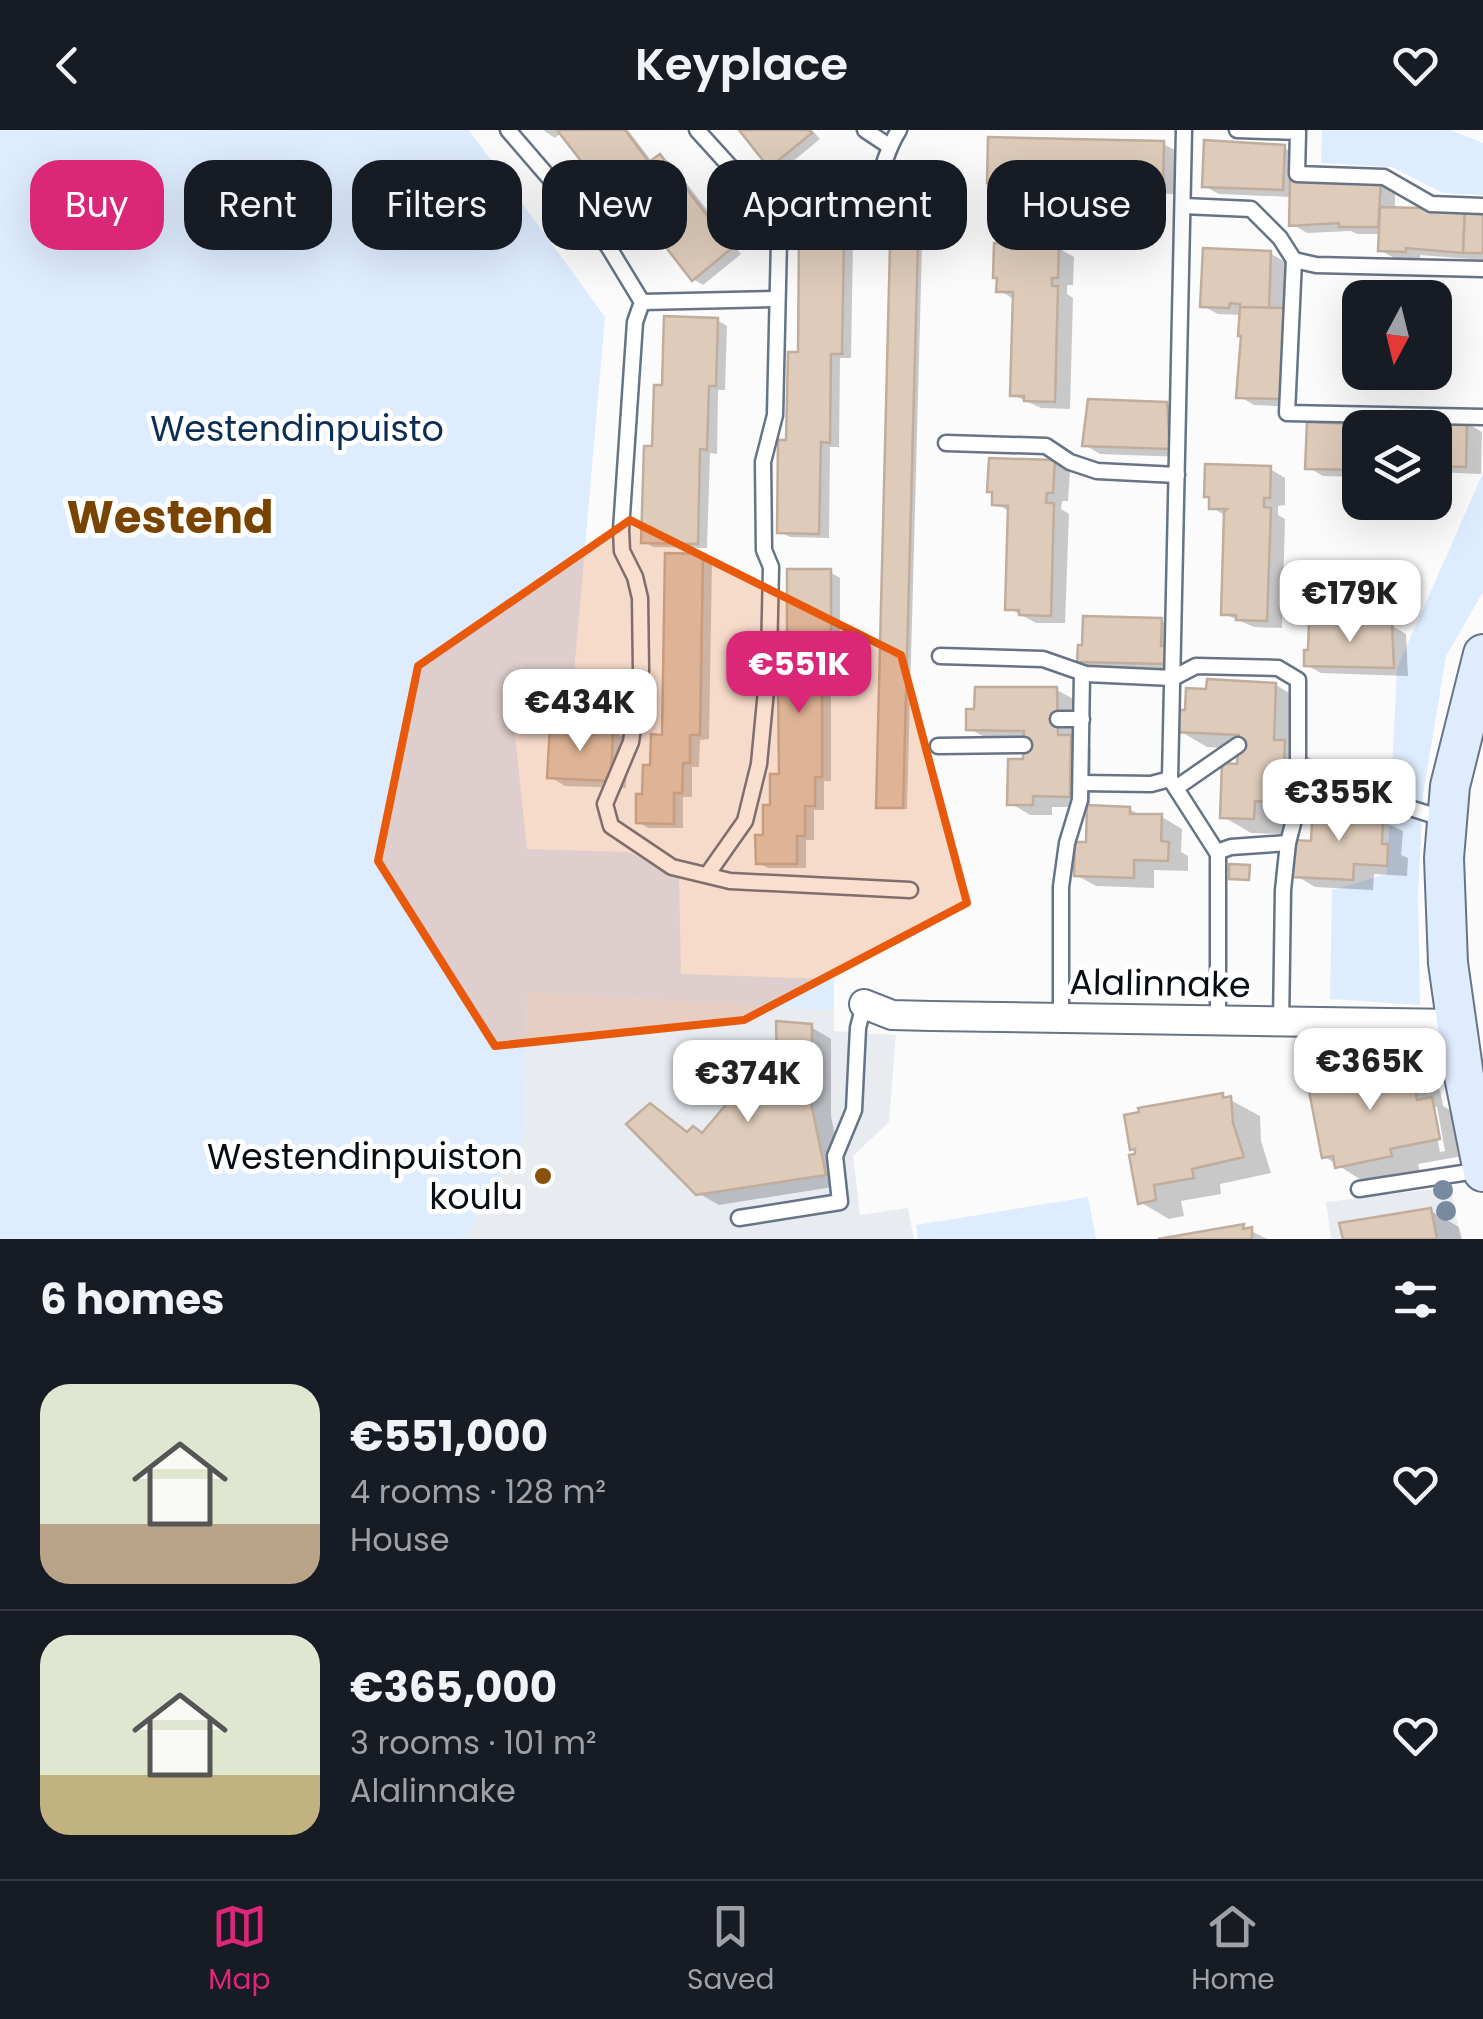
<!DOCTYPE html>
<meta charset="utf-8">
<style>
body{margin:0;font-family:Poppins,sans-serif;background:#242831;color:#f1f3f6;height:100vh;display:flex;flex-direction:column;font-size:38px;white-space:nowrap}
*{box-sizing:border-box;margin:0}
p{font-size:32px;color:#9ea1a6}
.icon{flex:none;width:55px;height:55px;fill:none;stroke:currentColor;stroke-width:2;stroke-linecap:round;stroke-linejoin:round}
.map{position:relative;height:1109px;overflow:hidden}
.panel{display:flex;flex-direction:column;background:#171b24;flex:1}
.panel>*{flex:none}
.banner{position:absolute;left:30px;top:30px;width:1425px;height:90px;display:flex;gap:20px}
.needle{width:65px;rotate:187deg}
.controls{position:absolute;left:1342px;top:150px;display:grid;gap:20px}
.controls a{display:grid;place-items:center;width:110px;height:110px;border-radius:20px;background:#171b24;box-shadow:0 10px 40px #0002;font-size:50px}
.price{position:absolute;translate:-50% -85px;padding:0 22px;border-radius:20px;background:#fff;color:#222;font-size:32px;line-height:65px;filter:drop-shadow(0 2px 5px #0008)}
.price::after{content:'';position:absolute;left:50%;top:60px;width:30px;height:22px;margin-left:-15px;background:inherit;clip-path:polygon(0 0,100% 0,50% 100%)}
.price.current{background:#db2777;color:#fff}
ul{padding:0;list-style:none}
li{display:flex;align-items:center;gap:30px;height:250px;padding:0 40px}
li+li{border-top:2px solid #363941}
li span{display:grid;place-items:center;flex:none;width:280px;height:200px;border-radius:30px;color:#555}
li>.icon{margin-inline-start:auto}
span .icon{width:120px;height:120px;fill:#fffc;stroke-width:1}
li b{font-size:42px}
h2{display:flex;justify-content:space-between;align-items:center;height:120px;padding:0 40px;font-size:42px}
.tag{padding:0 35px;border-radius:30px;background:#171b24;box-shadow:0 10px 40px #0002;font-size:35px;line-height:90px}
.tag.current{background:#db2777;color:#fff}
header{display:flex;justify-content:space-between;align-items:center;height:130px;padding:0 40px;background:#171b24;font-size:45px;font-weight:600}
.tab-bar{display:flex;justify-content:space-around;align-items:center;height:140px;border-top:2px solid #363941;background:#171b24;font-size:28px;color:#9ea1a6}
.tab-bar a{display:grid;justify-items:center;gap:5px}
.tab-bar .current{color:#db2777}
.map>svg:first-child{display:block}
.built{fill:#e8ecf1}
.green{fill:#ddecfe}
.shadow{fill:#0003;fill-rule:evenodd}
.building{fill:#decbba;stroke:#c0ad9d;stroke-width:2.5}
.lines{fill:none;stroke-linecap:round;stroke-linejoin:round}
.service-casing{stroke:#667485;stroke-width:19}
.minor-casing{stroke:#667485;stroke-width:32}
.secondary-casing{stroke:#667485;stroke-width:42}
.service{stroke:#fff;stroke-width:14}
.minor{stroke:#fff;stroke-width:28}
.secondary{stroke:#dfecfd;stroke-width:38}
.tree{fill:#788a9f}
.marked{fill:#e8590c;fill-opacity:0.2;stroke:#e8590c;stroke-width:8;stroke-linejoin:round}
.poi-dot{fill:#8b510b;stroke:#fff;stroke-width:4}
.labels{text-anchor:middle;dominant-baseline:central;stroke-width:10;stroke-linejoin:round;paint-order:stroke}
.park-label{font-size:35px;fill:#0d2e54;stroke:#fff}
.street-label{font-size:35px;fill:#080d14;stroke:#fff}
.poi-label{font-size:35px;fill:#080d14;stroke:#fff;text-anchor:end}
.district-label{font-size:45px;font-weight:bold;fill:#794402;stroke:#fff}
</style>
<header><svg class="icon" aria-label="back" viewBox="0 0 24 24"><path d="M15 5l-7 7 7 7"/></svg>Keyplace<svg class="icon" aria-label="heart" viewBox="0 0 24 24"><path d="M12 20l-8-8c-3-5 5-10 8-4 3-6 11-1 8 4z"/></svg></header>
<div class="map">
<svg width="1483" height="1109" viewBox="0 0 1483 1109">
<rect width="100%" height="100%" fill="#fbfbfb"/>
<!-- built -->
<g class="built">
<path d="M 527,862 L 834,880 L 834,901 L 896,905 L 889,992 L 853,1026 L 860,1085 L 908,1078 L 914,1109 L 464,1109 L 525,1005 Z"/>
<path d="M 1451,1057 L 1460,1109 L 1331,1109 L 1326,1072 Z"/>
</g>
<!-- green -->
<g class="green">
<path d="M 0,0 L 469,0 L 605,187 L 572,567 L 512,577 L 527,719 L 628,722 L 679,746 L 681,844 L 834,849 L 834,880 L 527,862 L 525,1005 L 464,1109 L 0,1109 Z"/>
<path d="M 1322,0 L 1450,0 L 1483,13 L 1483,65 L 1443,63 L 1392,37 L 1321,33 Z"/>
<path d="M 1483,343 L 1483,462 L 1446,526 L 1423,665 L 1418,767 L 1420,875 L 1330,869 L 1332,760 L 1387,744 L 1397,538 Z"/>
<path d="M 1088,1067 L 1096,1109 L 918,1109 L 916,1095 Z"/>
</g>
<!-- shadow -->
<g class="shadow">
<path d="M 543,0 L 628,0 L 653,33 L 661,27 L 670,32 L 741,124 L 703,155 L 693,149 L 628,65 L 620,71 L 610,65 L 562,2 L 555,8 Z"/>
<path d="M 742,0 L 812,0 L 820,9 L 780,42 L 770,36 Z"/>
<path d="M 1163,14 L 1179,22 L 1177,64 L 1005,60 L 990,51 Z"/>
<path d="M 1284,18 L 1300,26 L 1298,53 L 1380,54 L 1395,63 L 1395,80 L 1483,82 L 1483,130 L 1420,125 L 1420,129 L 1396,129 L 1380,120 L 1381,104 L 1357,104 L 1351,101 L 1307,103 L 1292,94 L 1292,67 L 1219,64 L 1204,56 Z"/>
<path d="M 920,38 L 924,41 L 907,679 L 883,679 L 879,676 Z"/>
<path d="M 843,107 L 853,113 L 851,228 L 840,228 L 839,317 L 830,317 L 829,408 L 790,407 L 780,402 L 800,224 Z"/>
<path d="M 1058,118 L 1074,127 L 1073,155 L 1067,155 L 1067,164 L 1073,168 L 1070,279 L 1041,278 L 1013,265 L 1015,170 L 999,160 Z"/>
<path d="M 1270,123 L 1285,132 L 1283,181 L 1299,190 L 1296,277 L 1254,275 L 1239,266 L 1242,185 L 1218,184 L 1203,176 Z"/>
<path d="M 717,190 L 727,196 L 725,260 L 718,260 L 717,324 L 710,323 L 707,418 L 653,417 L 643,411 L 664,257 Z"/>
<path d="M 1167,275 L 1182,284 L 1184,327 L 1100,324 L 1085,315 Z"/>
<path d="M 1467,293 L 1482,302 L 1481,344 L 1435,342 L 1435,298 Z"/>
<path d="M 1353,297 L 1360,301 L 1360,347 L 1323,346 L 1308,337 Z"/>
<path d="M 1055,333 L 1070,341 L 1068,371 L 1062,371 L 1061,379 L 1069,384 L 1065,493 L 1036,493 L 1008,478 L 1010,382 L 995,373 L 995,364 L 989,361 Z"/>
<path d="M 1270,339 L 1285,348 L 1285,375 L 1278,376 L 1278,385 L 1285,389 L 1282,498 L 1254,497 L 1224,484 L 1226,386 L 1211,377 Z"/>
<path d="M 702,426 L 712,432 L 709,609 L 700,610 L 699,637 L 692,637 L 692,667 L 683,667 L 683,698 L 648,698 L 638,692 L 664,607 Z"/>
<path d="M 830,442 L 840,448 L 840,560 L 831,561 L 831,651 L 824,651 L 824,680 L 814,680 L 814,710 L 806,710 L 806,738 L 768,738 L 758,733 L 781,646 L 790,557 Z"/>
<path d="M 1161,491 L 1176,499 L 1175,525 L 1180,527 L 1179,541 L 1095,539 L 1080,530 Z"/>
<path d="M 1391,495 L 1406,504 L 1408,546 L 1321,543 L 1306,535 Z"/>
<path d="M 1276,555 L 1304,572 L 1302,623 L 1313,630 L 1312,652 L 1320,657 L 1319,678 L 1358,680 L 1403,701 L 1401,725 L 1408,728 L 1407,746 L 1374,744 L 1373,760 L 1315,757 L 1295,745 L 1313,713 L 1314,688 L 1283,687 L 1282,704 L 1251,703 L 1222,686 L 1240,636 L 1240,619 L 1207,617 L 1178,600 Z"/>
<path d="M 1057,560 L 1077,571 L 1077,611 L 1091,619 L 1090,678 L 1129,679 L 1142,686 L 1162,687 L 1182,699 L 1181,722 L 1188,726 L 1188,741 L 1154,740 L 1154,758 L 1096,756 L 1076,745 L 1089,715 L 1090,677 L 1052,677 L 1052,685 L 1030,685 L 1010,673 L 1026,632 L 1026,611 L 989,610 L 969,598 Z"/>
<path d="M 613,601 L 628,610 L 626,658 L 565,656 L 550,647 Z"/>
<path d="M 811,897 L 831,909 L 831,986 L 845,1055 L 719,1075 L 698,1063 L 651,976 L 690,1003 L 704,1005 L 731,973 L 730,963 L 719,957 L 768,942 Z"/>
<path d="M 1398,932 L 1440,960 L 1443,976 L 1460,986 L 1468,1025 L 1418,1034 L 1420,1042 L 1366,1053 L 1325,1027 ZM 1431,977 L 1437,977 L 1445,1021 L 1440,1022 Z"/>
<path d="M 1223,966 L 1260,986 L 1261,1011 L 1271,1043 L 1220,1054 L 1221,1064 L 1181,1071 L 1184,1086 L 1169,1089 L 1140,1072 L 1138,1022 L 1132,1019 Z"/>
<path d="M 1431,1081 L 1459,1097 L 1462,1109 L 1345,1109 Z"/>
<path d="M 1243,1097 L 1267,1109 L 1172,1109 Z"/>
</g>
<!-- building -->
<g class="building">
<path d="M 557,0 L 625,0 L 649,32 L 660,24 L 732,118 L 692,151 L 620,58 L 609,67 Z"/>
<path d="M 739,0 L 809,0 L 812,3 L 769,38 Z"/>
<path d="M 988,7 L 1164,11 L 1163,57 L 987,53 Z"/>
<path d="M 1204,10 L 1285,15 L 1283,60 L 1202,57 Z"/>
<path d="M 892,35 L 920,36 L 903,678 L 876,678 Z"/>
<path d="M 1290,50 L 1381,52 L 1378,97 L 1339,97 L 1339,93 L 1289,96 Z"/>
<path d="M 1380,77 L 1465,79 L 1463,123 L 1406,118 L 1406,122 L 1378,121 Z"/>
<path d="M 1465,79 L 1483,79 L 1483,123 L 1463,123 Z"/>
<path d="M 799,104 L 844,104 L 842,224 L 831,224 L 830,313 L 821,312 L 819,404 L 777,403 L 778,310 L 786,310 L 788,222 L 798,222 Z"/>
<path d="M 994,113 L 1059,115 L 1058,148 L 1052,148 L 1052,156 L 1058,156 L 1055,272 L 1024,271 L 1024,266 L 1010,266 L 1013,162 L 996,162 L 997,148 L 993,148 Z"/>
<path d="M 1203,118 L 1271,121 L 1269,178 L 1240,177 L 1240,174 L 1230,173 L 1229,178 L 1200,177 Z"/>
<path d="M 1240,177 L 1284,178 L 1281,269 L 1236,268 L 1241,206 L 1238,206 Z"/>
<path d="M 664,186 L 718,188 L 716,256 L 709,256 L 707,320 L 700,319 L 698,414 L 641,413 L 644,316 L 652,316 L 654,255 L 662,255 Z"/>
<path d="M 1088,269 L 1167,272 L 1170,319 L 1082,316 Z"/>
<path d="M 1389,287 L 1411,288 L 1411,295 L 1430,296 L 1430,289 L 1467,290 L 1466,337 L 1435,336 L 1435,298 L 1389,298 Z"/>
<path d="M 1307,292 L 1353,294 L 1353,300 L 1360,301 L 1360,340 L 1305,339 Z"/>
<path d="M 989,328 L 1055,330 L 1053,363 L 1047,363 L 1046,373 L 1054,373 L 1051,486 L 1019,485 L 1019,480 L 1005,480 L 1008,376 L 992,375 L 992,362 L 987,362 Z"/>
<path d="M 1205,334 L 1271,336 L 1270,368 L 1264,368 L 1264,377 L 1271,378 L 1267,491 L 1236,490 L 1236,485 L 1221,485 L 1224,382 L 1227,379 L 1209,379 L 1209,367 L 1204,367 Z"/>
<path d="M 665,423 L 703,424 L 700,605 L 690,605 L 690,633 L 683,633 L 682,663 L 674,663 L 674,694 L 636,693 L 636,664 L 642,664 L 643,635 L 650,635 L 651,604 L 662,605 Z"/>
<path d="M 787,439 L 831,439 L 831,556 L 822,556 L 822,647 L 815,647 L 815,676 L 805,676 L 805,706 L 797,706 L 797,734 L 756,734 L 755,705 L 763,705 L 763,675 L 770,675 L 770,644 L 779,644 L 778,554 L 787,554 Z"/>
<path d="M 1083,486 L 1162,488 L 1161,516 L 1165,516 L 1165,534 L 1077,532 L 1078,515 L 1082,515 Z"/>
<path d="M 1309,491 L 1392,493 L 1394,538 L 1304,536 L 1304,520 L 1308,520 Z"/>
<path d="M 1207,549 L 1276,553 L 1274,610 L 1285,610 L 1284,637 L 1292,637 L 1290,673 L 1255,671 L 1254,689 L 1220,688 L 1222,633 L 1237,634 L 1239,605 L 1175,602 L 1176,580 L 1185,580 L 1186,558 L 1206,559 Z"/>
<path d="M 975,557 L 1057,557 L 1058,605 L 1071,605 L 1070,667 L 1033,666 L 1033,675 L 1007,675 L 1008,629 L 1023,629 L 1024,601 L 966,600 L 966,579 L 974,579 Z"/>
<path d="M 550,596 L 613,599 L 611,651 L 547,648 Z"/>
<path d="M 1087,675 L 1130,677 L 1130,684 L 1162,684 L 1161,711 L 1169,712 L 1168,731 L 1134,730 L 1134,748 L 1074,746 L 1075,712 L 1086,712 Z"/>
<path d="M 1313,675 L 1359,678 L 1358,685 L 1383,687 L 1382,714 L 1388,714 L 1387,736 L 1354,734 L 1353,750 L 1292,747 L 1294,710 L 1311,711 Z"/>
<path d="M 1229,734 L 1250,735 L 1249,750 L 1229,749 Z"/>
<path d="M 776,891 L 812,894 L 811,973 L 826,1045 L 696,1065 L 626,994 L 650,973 L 687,1002 L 693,996 L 702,1003 L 728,972 L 728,959 L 717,958 L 716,941 L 765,940 L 764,927 L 777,929 Z"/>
<path d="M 1399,929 L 1401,942 L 1412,940 L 1417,970 L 1432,967 L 1440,1009 L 1390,1019 L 1392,1026 L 1335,1038 L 1333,1026 L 1322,1028 L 1309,961 L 1321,959 L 1319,945 Z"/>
<path d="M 1223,963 L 1223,968 L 1231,966 L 1233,993 L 1244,1027 L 1192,1039 L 1194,1048 L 1154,1055 L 1156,1070 L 1138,1074 L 1129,1025 L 1135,1024 L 1135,1019 L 1130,1020 L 1124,985 L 1139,982 L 1138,978 Z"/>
<path d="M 1431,1078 L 1437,1109 L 1343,1109 L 1339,1093 Z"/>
<path d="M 1244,1094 L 1243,1099 L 1252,1097 L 1252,1109 L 1158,1109 Z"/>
</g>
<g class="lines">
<!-- service casing -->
<g class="service-casing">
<g id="service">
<path d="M 508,0 L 608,116 L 642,172 L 635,192 L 621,400 L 622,421 L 635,447 L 640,468 L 641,540 L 631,612 L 605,674 L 611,696 L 672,737 L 730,751 L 910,760"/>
<path d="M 697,0 L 766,76 L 785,90"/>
<path d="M 865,0 L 889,16"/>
<path d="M 1184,0 L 1170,649 L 1218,724 L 1218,893"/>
<path d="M 1237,0 L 1298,2 L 1297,44 L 1384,47 L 1431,74 L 1483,76"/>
<path d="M 1183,76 L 1251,79 L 1280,108 L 1294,130 L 1316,135 L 1483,139"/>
<path d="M 1294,130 L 1287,283 L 1483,287"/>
<path d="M 642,172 L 776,169"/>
<path d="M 946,313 L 1046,316 L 1070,332 L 1097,341 L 1177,345"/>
<path d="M 940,526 L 1043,529 L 1086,544 L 1173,548 L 1196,536 L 1278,538 L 1298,550 L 1298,674 L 1288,713 L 1283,760 L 1281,894"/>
<path d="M 1058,589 L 1082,589"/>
<path d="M 938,616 L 1024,615"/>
<path d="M 1081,653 L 1151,654 L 1170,649"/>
<path d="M 1176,658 L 1238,615"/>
<path d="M 1298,660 C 1345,658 1385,670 1429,684"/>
<path d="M 1217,722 L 1231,717 L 1288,713"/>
<path d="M 707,745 L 745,691 L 759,634 L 769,529 L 771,437 L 764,420 L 763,332 L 775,285 L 779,110 L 785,90 L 858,85 C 884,56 879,31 899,0"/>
<path d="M 1061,889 L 1061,757 L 1067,713 L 1080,670 L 1082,543"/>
<path d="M 1359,1059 L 1482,1040"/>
<path d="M 739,1088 L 840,1072 L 835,1026 L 854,980 L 858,898 L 864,874"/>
</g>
</g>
<!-- minor casing -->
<g class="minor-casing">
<path id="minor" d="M 864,874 L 892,885 L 931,886 L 1456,894"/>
</g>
<!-- secondary casing -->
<g class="secondary-casing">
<path id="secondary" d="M 1483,524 L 1450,656 L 1444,728 L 1448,833 L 1464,946 L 1483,1042"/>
</g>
<!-- service -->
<use href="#service" class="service"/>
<!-- minor -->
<use href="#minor" class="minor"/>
<!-- secondary -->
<use href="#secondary" class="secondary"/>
</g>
<!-- trees -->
<g class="tree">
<circle cx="1443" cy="1060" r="10"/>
<circle cx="1446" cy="1081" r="10"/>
</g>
<!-- marked area -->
<path class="marked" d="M 630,390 L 901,525 L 967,773 L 744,890 L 495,916 L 378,731 L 418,536 Z"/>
<!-- markers -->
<circle class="poi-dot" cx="543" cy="1046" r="10"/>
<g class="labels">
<!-- park labels -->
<g class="park-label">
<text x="297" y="298">Westendinpuisto</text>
</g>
<!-- street labels -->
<g class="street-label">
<text transform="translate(1160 853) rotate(1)">Alalinnake</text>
</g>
<!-- poi labels -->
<g class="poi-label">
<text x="523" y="1026">Westendinpuiston<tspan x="523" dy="40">koulu</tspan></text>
</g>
<!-- district labels -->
<g class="district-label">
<text x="170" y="387">Westend</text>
</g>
</g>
</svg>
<div class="controls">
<a><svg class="needle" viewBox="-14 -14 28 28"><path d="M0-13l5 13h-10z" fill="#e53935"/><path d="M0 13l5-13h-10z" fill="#9ea1a6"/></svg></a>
<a><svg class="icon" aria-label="layers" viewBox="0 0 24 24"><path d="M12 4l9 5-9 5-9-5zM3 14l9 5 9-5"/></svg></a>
</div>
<b class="price" style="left:1350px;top:515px">€179K</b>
<b class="price current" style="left:799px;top:586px">€551K</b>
<b class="price" style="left:580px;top:624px">€434K</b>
<b class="price" style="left:1339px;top:714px">€355K</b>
<b class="price" style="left:1370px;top:983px">€365K</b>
<b class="price" style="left:748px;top:995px">€374K</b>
<div class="banner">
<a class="tag current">Buy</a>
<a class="tag">Rent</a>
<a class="tag">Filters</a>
<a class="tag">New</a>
<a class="tag">Apartment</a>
<a class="tag">House</a>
</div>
</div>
<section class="panel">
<h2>6 homes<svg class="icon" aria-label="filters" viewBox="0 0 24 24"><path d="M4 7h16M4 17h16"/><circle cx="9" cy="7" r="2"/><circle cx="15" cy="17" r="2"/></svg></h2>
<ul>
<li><span style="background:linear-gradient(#dfe7d0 70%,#b9a48a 0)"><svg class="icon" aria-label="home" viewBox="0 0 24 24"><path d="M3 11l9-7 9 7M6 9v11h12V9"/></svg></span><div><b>€551,000</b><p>4 rooms · 128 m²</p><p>House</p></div><svg class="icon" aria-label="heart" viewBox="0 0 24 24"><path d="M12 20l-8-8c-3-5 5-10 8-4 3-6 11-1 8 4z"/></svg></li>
<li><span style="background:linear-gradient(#dfe7d0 70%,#c2b280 0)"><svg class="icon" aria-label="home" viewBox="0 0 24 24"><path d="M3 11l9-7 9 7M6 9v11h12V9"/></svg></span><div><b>€365,000</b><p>3 rooms · 101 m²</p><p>Alalinnake</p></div><svg class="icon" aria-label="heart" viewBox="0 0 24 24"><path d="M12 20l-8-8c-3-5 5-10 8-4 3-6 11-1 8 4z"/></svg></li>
</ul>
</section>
<nav class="tab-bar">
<a class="current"><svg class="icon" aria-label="map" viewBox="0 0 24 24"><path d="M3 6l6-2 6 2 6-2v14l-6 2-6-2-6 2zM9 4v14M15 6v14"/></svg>Map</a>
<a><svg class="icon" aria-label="saved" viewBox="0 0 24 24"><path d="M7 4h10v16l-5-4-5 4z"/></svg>Saved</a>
<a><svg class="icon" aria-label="home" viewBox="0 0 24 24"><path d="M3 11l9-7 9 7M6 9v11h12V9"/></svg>Home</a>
</nav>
